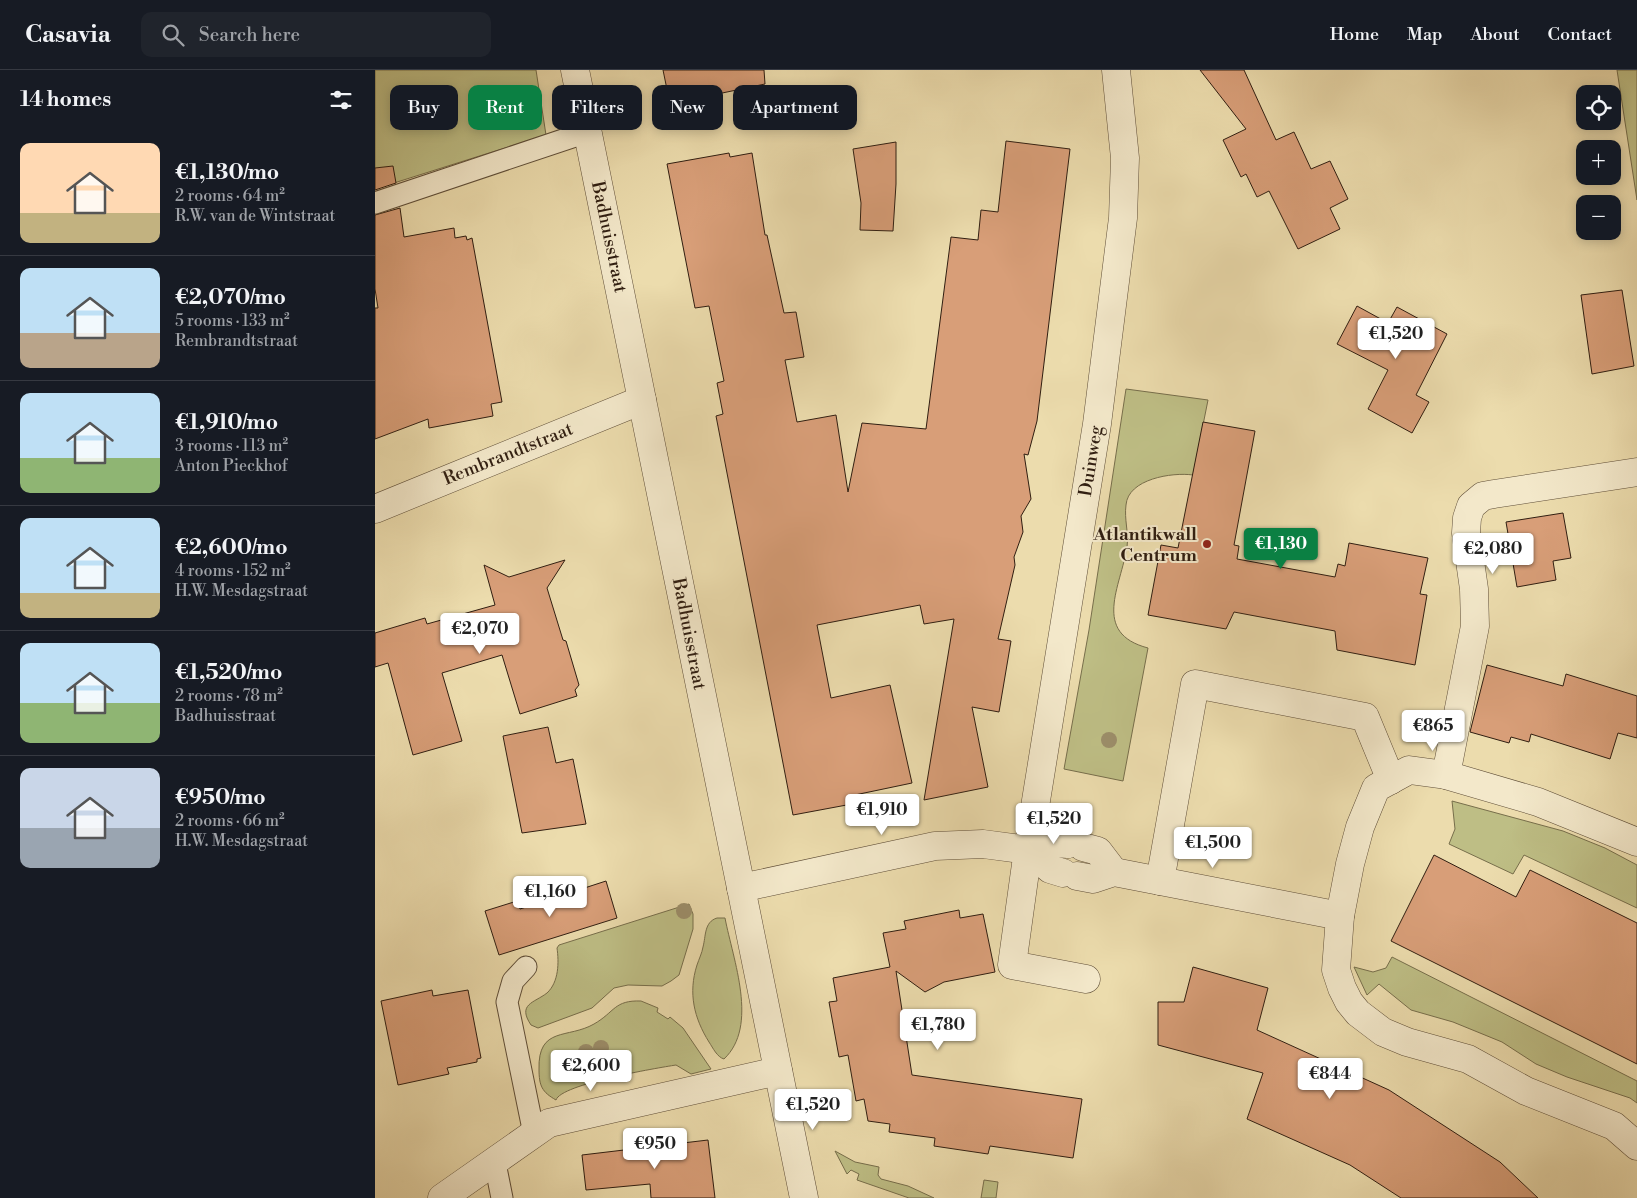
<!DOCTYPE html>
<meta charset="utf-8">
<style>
body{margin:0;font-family:"Libre Bodoni",serif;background:#20242c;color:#f1f3f6;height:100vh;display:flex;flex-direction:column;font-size:19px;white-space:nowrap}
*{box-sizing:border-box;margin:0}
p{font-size:16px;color:#9ea1a6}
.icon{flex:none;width:28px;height:28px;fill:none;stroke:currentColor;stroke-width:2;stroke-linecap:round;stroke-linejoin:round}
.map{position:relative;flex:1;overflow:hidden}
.panel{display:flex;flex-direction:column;background:#171b24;width:375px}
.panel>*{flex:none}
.top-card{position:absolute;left:15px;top:15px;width:475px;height:45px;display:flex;gap:10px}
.tools{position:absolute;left:1201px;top:15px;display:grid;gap:10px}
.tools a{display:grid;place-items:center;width:45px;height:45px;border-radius:10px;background:#171b24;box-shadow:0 2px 12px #0003;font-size:25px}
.price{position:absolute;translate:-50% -42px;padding:0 11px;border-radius:5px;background:#fff;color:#222;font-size:16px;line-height:32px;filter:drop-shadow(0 1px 2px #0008)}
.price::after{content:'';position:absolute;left:50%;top:30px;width:15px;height:11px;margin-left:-8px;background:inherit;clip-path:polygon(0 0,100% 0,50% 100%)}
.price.current{background:#0b8043;color:#fff}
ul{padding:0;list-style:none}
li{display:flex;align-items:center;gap:15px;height:125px;padding:0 20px}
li+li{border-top:1px solid #363941}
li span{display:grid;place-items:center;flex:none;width:140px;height:100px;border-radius:10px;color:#555}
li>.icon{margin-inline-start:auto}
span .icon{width:60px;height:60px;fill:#fffc;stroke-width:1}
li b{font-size:21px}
h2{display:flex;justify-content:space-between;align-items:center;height:60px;padding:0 20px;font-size:21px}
.tag{padding:0 18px;border-radius:10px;background:#171b24;box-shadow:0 2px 12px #0003;font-size:18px;line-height:45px}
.tag.current{background:#0b8043;color:#fff}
header{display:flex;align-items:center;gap:30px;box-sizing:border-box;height:70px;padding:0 25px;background:#171b24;border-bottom:1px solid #363941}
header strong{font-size:24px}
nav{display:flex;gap:28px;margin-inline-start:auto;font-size:18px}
.search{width:350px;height:45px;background:#20242c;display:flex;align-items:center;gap:12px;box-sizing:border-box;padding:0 18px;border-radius:10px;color:#9ea1a6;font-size:19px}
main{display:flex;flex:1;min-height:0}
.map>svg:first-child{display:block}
.green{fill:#bebe85;stroke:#776e4b}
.building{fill:#d89e78;stroke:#301e11}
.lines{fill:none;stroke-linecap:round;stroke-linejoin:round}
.service-casing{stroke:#5f4e38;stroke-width:23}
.minor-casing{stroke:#5f4e38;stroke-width:29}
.service{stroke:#f3e8ca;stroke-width:21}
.minor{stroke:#f3e8ca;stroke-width:28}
.tree{fill:#9c8e6a}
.poi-dot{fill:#8f2418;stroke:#f3e8ca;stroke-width:2}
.labels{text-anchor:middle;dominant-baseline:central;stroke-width:4;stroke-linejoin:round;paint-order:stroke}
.street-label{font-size:18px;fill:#301e11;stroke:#f3e8ca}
.poi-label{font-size:18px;font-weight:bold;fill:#301e11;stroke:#f3e8ca;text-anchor:end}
</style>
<header>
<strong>Casavia</strong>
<div class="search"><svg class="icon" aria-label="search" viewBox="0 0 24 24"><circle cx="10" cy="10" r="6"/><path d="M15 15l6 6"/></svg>Search here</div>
<nav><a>Home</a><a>Map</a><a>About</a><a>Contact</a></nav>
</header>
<main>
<section class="panel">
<h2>14 homes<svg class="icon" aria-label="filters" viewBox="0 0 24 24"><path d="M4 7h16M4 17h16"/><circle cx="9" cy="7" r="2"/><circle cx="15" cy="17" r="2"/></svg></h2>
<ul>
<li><span style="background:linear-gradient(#ffd9b3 70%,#c2b280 0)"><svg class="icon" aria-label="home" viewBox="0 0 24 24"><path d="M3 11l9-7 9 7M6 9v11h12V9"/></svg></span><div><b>€1,130/mo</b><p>2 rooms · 64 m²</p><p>R.W. van de Wintstraat</p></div></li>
<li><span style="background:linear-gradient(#bfe0f5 65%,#b9a48a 0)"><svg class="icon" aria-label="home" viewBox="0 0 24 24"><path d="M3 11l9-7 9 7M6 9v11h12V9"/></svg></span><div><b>€2,070/mo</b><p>5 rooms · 133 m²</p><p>Rembrandtstraat</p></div></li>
<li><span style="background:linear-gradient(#bfe0f5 65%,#8fb573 0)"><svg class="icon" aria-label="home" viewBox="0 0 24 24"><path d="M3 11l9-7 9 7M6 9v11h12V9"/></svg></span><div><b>€1,910/mo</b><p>3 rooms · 113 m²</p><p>Anton Pieckhof</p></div></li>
<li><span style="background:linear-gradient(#bfe0f5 75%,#c2b280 0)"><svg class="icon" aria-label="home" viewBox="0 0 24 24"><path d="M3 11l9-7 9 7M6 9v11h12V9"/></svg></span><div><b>€2,600/mo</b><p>4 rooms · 152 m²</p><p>H.W. Mesdagstraat</p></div></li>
<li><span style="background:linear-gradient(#bfe0f5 60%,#8fb573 0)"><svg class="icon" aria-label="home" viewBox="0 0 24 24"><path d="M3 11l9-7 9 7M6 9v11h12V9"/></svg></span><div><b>€1,520/mo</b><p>2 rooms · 78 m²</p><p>Badhuisstraat</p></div></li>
<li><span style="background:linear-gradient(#c9d6e8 60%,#9aa5b1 0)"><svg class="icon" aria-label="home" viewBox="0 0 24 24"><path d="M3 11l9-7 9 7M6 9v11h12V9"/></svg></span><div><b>€950/mo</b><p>2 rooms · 66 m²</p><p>H.W. Mesdagstraat</p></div></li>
</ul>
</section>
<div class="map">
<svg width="1262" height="1128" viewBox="0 0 1262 1128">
<rect width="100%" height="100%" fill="#ecdcad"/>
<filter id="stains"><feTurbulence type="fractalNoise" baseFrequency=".004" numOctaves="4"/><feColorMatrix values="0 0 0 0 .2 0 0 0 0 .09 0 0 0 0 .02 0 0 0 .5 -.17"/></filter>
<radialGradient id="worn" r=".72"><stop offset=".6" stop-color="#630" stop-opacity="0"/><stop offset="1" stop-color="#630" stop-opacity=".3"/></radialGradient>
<!-- green -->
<g class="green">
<path d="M 0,0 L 161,0 L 171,65 L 0,119 Z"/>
<path d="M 1242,0 L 1262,0 L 1262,130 Z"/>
<path d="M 751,319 L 833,330 L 818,405 C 797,402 753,409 751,435 C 749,449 754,463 752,477 C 746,516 716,563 773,578 L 748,711 L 689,699 L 714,560 Z"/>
<path d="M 1077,731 L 1188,761 L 1230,778 L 1262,795 L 1262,838 L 1149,785 L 1138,804 L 1074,774 L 1080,759 Z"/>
<path d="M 314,834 L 318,844 L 318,859 L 304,905 L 296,911 L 287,916 L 253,915 L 239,918 L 217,938 L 163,958 L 156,955 C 142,934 159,933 172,923 C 184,912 184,892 182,878 L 184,875 Z"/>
<path d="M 342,848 L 350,848 C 358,890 384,956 349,989 C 342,987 338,978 334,972 C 319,948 313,923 322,895 C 324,889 327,883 328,877 C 331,866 329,852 342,848 Z"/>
<path d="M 1017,887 L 1262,1011 L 1262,1033 L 1255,1028 L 1192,1007 L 1161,994 L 1127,972 L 1078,952 L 1036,940 L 1004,914 L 992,925 L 979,897 L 998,902 L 1011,898 Z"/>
<path d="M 266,931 L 283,938 L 282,942 L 293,949 L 295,947 L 308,958 L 336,999 L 316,1004 L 301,995 C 282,998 186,1014 181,1030 C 167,1022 164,1016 164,999 C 163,956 193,969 219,954 C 240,942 239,930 266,931 Z"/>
<path d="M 460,1081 L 480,1092 L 504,1097 L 503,1105 L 506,1109 L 533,1116 L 559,1128 L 534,1128 L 482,1110 L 484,1104 L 476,1100 L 472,1104 Z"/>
<path d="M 609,1110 L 623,1112 L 621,1128 L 606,1128 Z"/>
</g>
<!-- building -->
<g class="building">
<path d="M 288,0 L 389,0 L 390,14 L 295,34 Z"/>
<path d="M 825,0 L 869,0 L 901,70 L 919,62 L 936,99 L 955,91 L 973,129 L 955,138 L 965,159 L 923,179 L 894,121 L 882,127 L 871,104 L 866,107 L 848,70 L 871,59 Z"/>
<path d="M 631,71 L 695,79 L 662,351 L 653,385 L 649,384 L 656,429 L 646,446 L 648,462 L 639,487 L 640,495 L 623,569 L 636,571 L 624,642 L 597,637 L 613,717 L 549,730 L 579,549 L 549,554 L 545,535 L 442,555 L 456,628 L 515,615 L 537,713 L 475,726 L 477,734 L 418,745 L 341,346 L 348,344 L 342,313 L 349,311 L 334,236 L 320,238 L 292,94 L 354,83 L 355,87 L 377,83 L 390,165 L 392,165 L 409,243 L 421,242 L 429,287 L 410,290 L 422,352 L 461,345 L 473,422 L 487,353 L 551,359 L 576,167 L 603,170 L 606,140 L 623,142 Z"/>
<path d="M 521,72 L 521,114 L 518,161 L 485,160 L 486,133 L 478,79 Z"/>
<path d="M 18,96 L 21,113 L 0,120 L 0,98 Z"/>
<path d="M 25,138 L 29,167 L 79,158 L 80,168 L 91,166 L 92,170 L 97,168 L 127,332 L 116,334 L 118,346 L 54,358 L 53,349 L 0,369 L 0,238 L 3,238 L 0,219 L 0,145 Z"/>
<path d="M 1247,220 L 1259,296 L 1217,304 L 1206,225 Z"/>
<path d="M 982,236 L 1013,253 L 1022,237 L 1072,264 L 1041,325 L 1054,332 L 1037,363 L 993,339 L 1013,300 L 962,274 Z"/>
<path d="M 828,352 L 880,361 L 859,475 L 864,476 L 862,489 L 960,507 L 963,494 L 970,496 L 974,473 L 1053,488 L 1045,524 L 1052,525 L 1040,595 L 962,580 L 960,561 L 859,542 L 851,559 L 773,545 L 786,475 L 803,478 Z"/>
<path d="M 1188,443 L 1196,488 L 1178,491 L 1181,510 L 1142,517 L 1131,452 Z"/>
<path d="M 190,490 L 172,518 L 188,570 L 191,571 L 204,615 L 200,620 L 202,626 L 145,644 L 127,585 L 67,603 L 87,671 L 38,685 L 13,593 L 0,597 L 0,563 L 50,548 L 52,554 L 120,535 L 109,495 L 134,507 Z"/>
<path d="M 1112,595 L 1188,616 L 1191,604 L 1262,626 L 1262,668 L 1243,663 L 1235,689 L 1156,664 L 1154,672 L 1136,667 L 1134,673 L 1095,662 Z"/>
<path d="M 173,657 L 181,693 L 198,689 L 211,754 L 147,763 L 128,666 Z"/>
<path d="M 1059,785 L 1141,827 L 1155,800 L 1262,853 L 1262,994 L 1016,871 Z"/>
<path d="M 231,811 L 242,848 L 124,885 L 110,841 L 142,831 L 145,839 Z"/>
<path d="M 584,840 L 585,848 L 608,844 L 620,902 L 569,912 L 550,922 L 521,901 L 537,1005 L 707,1029 L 698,1088 L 615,1076 L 613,1084 L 559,1076 L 560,1068 L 514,1062 L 515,1054 L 493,1051 L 489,1029 L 481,1031 L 473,985 L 464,987 L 454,932 L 462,931 L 458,908 L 515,897 L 508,863 L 531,859 L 529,851 Z"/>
<path d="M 818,897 L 893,918 L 882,960 L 1014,1020 L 1125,1092 L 1163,1128 L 1026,1128 L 975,1095 L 872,1049 L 888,1003 L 783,975 L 783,932 L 809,932 Z"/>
<path d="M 57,920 L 58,926 L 93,920 L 106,988 L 102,989 L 102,992 L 72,998 L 74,1004 L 23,1015 L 6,931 Z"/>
<path d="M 333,1070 L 340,1128 L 276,1128 L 275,1114 L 211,1120 L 207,1085 Z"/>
</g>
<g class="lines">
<!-- service casing -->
<g class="service-casing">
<g id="service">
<path d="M 0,133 L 212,62"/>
<path d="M 151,897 L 138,911 L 132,932 L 159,1064"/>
<path d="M 120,1093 L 127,1128"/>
</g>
</g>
<!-- minor casing -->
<g class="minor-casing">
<g id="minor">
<path d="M 200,0 L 429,1128"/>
<path d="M 0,439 L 267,330"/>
<path d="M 1071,705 L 1100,556 L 1099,519 L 1091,463 L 1092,448 L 1096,436 L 1108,426 L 1119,424 L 1262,402"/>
<path d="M 1262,772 L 1163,732 L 1071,705 L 1034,700 L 1001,718 L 985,757 L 975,794 L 965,846 L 961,900 L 967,918 L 974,932 L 983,943 L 1008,962 L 1032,972 L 1093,989 L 1151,1021 L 1239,1056 L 1262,1076"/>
<path d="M 708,777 L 723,781 L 739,802"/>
<path d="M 653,780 L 675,799 L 688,803"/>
<path d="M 702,806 L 718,809 L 739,802 L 965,846"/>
<path d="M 785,811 L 820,614 L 990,647 L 1016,710"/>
<path d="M 366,818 L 560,776 L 608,774 L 653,780 L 680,773 L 693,774"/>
<path d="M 711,909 L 637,895 L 653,780 L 722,354 L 748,148 L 750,88 L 741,0"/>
<path d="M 67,1128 L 174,1053 L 403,1001"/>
</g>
</g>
<!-- service -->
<use href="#service" class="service"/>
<!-- minor -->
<use href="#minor" class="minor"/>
</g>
<!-- trees -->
<g class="tree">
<circle cx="734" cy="670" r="8"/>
<circle cx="309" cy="841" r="8"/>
<circle cx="226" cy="978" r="8"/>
<circle cx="211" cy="982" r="8"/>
<circle cx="190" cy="1000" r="8"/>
</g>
<!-- markers -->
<circle class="poi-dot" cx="832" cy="474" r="5"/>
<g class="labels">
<!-- street labels -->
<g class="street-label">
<text transform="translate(234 167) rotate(78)">Badhuisstraat</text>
<text transform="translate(133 384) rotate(-22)">Rembrandtstraat</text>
<text transform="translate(716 391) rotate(-81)">Duinweg</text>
<text transform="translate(314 564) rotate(79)">Badhuisstraat</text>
</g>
<!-- poi labels -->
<g class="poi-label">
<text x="822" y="464">Atlantikwall<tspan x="822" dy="21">Centrum</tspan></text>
</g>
</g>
<rect width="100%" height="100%" filter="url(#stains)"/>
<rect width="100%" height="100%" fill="url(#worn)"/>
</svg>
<div class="tools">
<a><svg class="icon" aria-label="locate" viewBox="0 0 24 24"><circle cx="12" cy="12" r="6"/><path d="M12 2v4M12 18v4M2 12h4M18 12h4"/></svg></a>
<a>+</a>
<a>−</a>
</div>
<b class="price" style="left:1021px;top:290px">€1,520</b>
<b class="price current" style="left:906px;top:500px">€1,130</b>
<b class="price" style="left:1118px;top:505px">€2,080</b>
<b class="price" style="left:105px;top:585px">€2,070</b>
<b class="price" style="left:1058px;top:682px">€865</b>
<b class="price" style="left:507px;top:766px">€1,910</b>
<b class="price" style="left:679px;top:775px">€1,520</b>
<b class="price" style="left:838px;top:799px">€1,500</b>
<b class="price" style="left:175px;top:848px">€1,160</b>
<b class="price" style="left:563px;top:981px">€1,780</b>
<b class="price" style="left:216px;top:1022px">€2,600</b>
<b class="price" style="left:955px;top:1030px">€844</b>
<b class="price" style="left:438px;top:1061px">€1,520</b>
<b class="price" style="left:280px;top:1100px">€950</b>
<div class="top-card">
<a class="tag">Buy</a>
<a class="tag current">Rent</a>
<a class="tag">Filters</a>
<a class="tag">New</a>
<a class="tag">Apartment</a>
</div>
</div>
</main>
